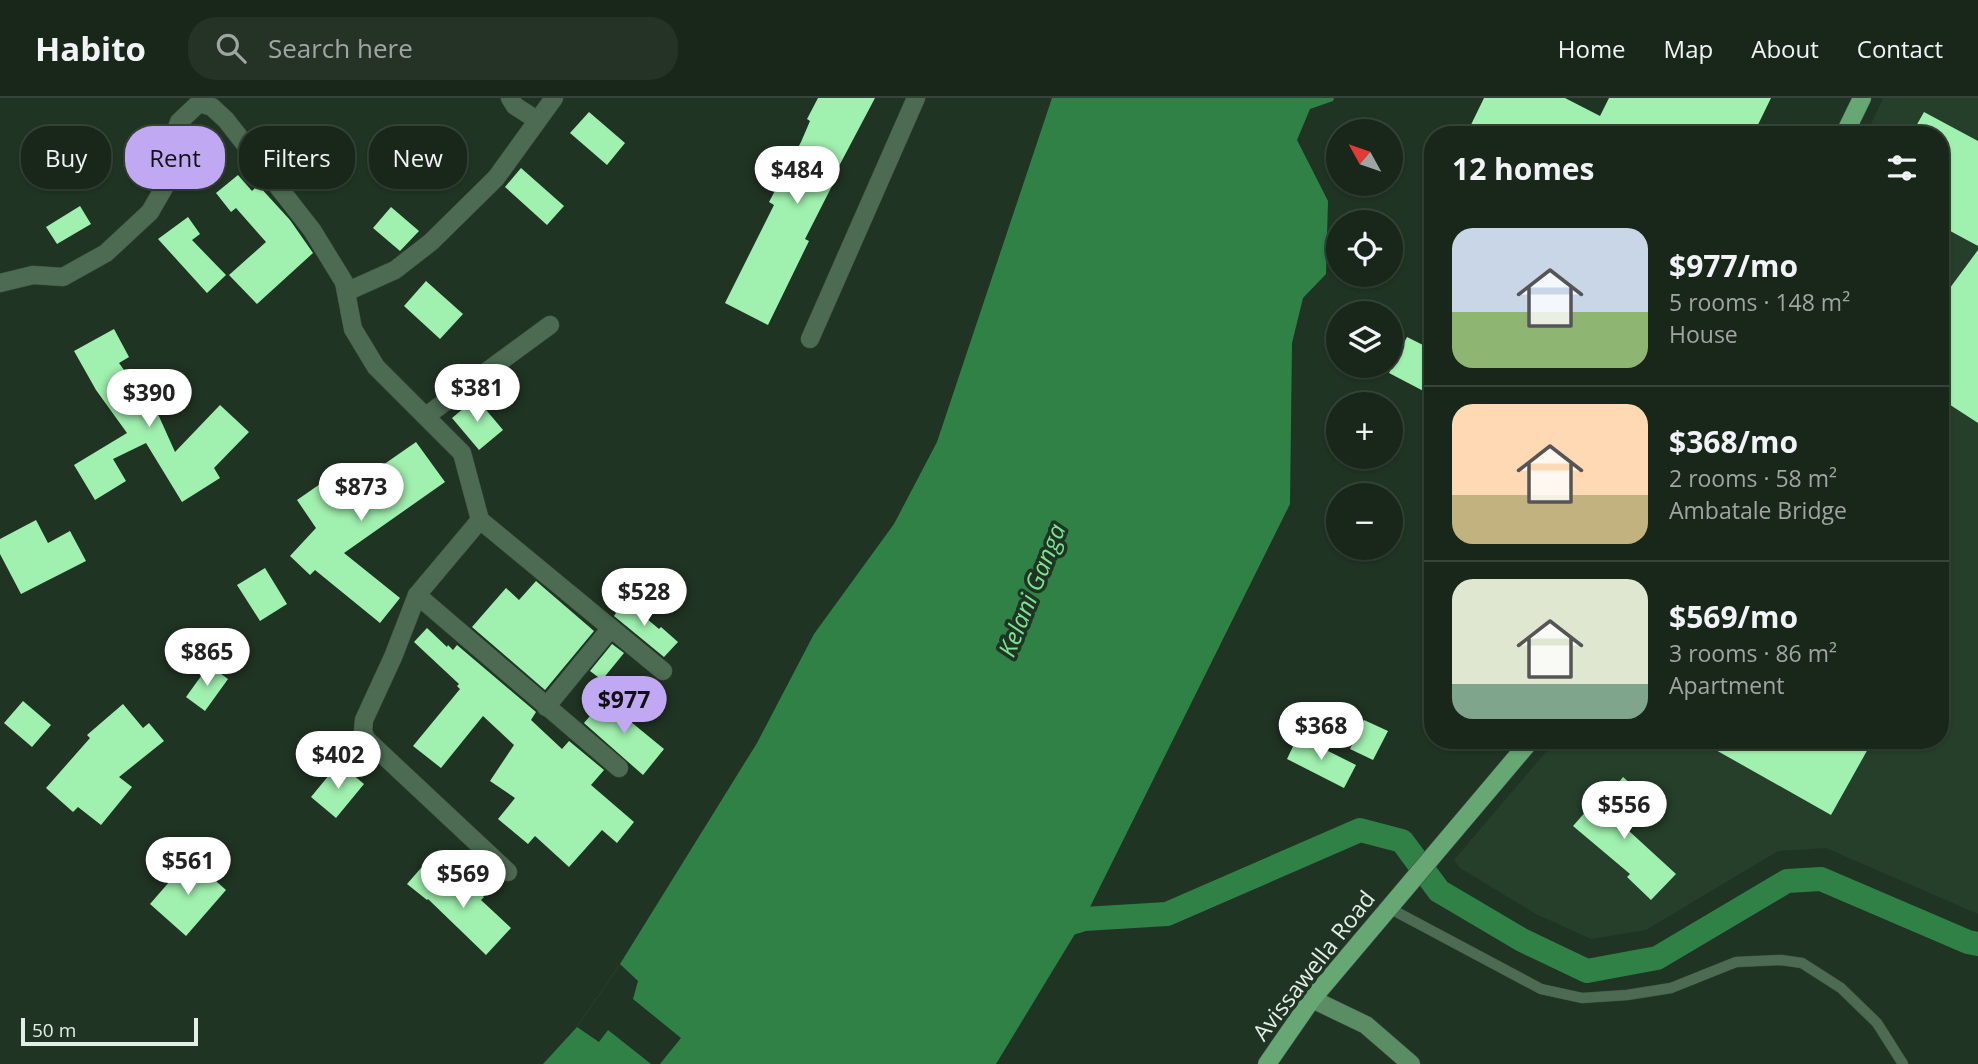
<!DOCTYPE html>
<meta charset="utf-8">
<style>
body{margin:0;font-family:"Open Sans",sans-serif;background:#253327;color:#f1f3f6;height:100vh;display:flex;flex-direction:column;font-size:26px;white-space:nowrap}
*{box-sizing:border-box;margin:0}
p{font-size:23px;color:#9fa5a2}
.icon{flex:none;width:38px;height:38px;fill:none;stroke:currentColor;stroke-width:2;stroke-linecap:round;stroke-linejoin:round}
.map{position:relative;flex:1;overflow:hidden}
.drawer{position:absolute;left:1424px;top:28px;width:525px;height:623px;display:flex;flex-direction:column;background:#18271a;border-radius:28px;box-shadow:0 2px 5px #0004,0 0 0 2px #364439}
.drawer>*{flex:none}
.top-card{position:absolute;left:21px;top:28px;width:665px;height:63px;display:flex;gap:14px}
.needle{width:46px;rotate:310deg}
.tools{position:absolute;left:1326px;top:21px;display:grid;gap:14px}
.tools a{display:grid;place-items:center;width:77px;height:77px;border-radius:50%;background:#18271a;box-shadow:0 2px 5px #0004,0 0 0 2px #364439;font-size:35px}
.scale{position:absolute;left:21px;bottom:18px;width:177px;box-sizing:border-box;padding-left:7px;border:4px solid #e2efe4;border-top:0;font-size:19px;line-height:24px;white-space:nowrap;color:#e2efe4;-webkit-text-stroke:5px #203423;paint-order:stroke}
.price{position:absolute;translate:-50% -60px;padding:0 16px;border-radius:24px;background:#fff;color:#222;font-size:23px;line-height:46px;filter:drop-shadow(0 2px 4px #0008)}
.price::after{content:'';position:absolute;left:50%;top:42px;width:21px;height:16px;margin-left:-10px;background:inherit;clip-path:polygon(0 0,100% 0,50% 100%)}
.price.on{background:#c1a8f3;color:#111}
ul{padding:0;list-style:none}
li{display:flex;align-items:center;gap:21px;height:175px;padding:0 28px}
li+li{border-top:2px solid #364439}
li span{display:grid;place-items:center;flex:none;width:196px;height:140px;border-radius:21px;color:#555}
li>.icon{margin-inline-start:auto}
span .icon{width:84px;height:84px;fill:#fffc;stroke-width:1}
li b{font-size:30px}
h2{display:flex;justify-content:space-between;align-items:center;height:84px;padding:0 28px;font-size:30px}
.pill{padding:0 24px;border-radius:28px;background:#18271a;box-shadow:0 2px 5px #0004,0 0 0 2px #364439;font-size:24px;line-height:63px}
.pill.on{background:#c1a8f3;color:#111}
header{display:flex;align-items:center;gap:42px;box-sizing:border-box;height:98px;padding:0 35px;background:#18271a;border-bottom:2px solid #364439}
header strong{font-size:33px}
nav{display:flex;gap:38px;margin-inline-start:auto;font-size:24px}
.search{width:490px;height:63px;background:#253327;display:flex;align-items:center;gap:18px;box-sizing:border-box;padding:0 24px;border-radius:28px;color:#9fa5a2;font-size:26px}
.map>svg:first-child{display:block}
.built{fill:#253f2a}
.water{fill:#308146}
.pier{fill:#203423}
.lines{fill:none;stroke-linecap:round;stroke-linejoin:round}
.canal{stroke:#308146;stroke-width:24}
.building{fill:#a0f1af}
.lane-casing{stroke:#3f5242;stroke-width:11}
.street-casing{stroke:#3f5242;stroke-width:19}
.secondary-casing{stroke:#3f5242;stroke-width:19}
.primary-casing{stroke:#3f5242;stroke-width:19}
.lane{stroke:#4c6b52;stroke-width:10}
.street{stroke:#4c6b52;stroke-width:18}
.secondary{stroke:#5b8d65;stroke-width:18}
.primary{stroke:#66a773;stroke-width:18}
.labels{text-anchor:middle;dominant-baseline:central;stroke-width:7;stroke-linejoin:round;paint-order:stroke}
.street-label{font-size:23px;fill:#e2efe4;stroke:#203423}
.water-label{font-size:24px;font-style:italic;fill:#7ce493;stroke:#203423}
</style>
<header>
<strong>Habito</strong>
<div class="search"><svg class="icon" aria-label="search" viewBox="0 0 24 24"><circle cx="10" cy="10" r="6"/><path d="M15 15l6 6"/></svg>Search here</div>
<nav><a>Home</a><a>Map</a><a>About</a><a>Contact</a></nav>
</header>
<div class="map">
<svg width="1978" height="966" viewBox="0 0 1978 966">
<rect width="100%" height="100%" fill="#203423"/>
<!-- built -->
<path class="built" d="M 1883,0 L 1978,0 L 1978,816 L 1826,750 L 1778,753 L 1646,832 L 1591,841 L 1536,816 L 1460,770 L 1454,762 L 1556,642 L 1941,642 L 1941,37 L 1866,37 Z"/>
<!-- water -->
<path class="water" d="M 1052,0 L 1334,0 L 1333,3 L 1310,11 L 1297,42 L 1328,103 L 1326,176 L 1303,200 L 1292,245 L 1290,406 L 1084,821 L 996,966 L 543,966 L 577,929 L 620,866 L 757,645 L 814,536 L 894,426 L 937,344 Z"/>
<!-- pier -->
<path class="pier" d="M 620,866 L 638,883 L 633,901 L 681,940 L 660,966 L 651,966 L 608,932 L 599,944 L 577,929 Z"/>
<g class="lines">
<!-- canal -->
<path class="canal" d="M 1051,819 L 1071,825 L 1084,821 L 1167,816 L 1360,732 L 1402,743 L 1439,793 L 1522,842 L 1587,873 L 1657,860 L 1787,783 L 1821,781 L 1968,844 L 1978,846"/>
</g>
<!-- building -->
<g class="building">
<path d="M 818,0 L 875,0 L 829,87 L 832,88 L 805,141 L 809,143 L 768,227 L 725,205 L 774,107 L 769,104 L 801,44 L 810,23 L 807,21 Z"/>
<path d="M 1484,0 L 1565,0 L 1600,18 L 1609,0 L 1771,0 L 1753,37 L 1466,37 Z"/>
<path d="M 589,14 L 625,45 L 607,67 L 570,35 Z"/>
<path d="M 1924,14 L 1978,43 L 1978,148 L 1941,128 L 1941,37 L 1911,37 Z"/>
<path d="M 521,70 L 564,108 L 547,127 L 505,89 Z"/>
<path d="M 238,77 L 252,93 L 258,87 L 290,122 L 313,155 L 257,206 L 229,177 L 266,144 L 236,110 L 231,114 L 216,95 Z"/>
<path d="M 80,108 L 91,126 L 57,146 L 46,129 Z"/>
<path d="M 391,109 L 419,133 L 400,153 L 373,130 Z"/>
<path d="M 188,119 L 200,136 L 192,142 L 226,177 L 207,195 L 158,141 Z"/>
<path d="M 1978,152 L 1978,325 L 1941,301 L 1941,202 Z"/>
<path d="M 426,183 L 463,216 L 440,241 L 404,208 Z"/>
<path d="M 114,231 L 129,259 L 119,265 L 149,307 L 153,305 L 175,354 L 220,307 L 249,334 L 214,370 L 220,380 L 182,404 L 146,345 L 113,361 L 126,383 L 95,402 L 74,367 L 127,335 L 96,292 L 74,253 Z"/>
<path d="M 1407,239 L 1433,252 L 1433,298 L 1389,275 Z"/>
<path d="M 476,300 L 503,332 L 479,352 L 452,320 Z"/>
<path d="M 416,344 L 445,384 L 344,455 L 400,500 L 380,525 L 315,472 L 310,477 L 290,458 L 316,430 L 297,402 L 349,366 L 360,383 Z"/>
<path d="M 36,422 L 48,445 L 70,433 L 86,463 L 21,496 L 0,456 L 0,441 Z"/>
<path d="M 265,470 L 287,506 L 260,523 L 237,487 Z"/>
<path d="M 536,483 L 594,533 L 545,592 L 472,529 L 506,490 L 519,502 Z"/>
<path d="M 622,500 L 659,531 L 661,529 L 678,544 L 664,559 L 614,518 L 616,515 L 612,511 Z"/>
<path d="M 427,530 L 447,549 L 448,547 L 453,552 L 457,547 L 536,614 L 531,622 L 562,651 L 569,643 L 604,672 L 591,687 L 634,724 L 617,745 L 602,732 L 569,769 L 535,738 L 528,746 L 498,721 L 515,700 L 490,683 L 514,647 L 483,618 L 441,670 L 413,648 L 460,591 L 457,588 L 459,586 L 414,544 Z"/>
<path d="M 612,546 L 624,555 L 602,582 L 590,573 Z"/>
<path d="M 209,567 L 228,581 L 205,613 L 186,599 Z"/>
<path d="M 606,599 L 626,617 L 625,619 L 664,651 L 643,677 L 584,625 Z"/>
<path d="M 23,603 L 51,627 L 32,649 L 4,625 Z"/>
<path d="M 123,606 L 143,630 L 149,625 L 164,643 L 119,679 L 132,689 L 101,727 L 78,709 L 73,714 L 46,690 L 90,640 L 87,637 Z"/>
<path d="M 1364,622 L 1388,633 L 1373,662 L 1350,651 Z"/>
<path d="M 1298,638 L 1356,667 L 1344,690 L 1287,661 Z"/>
<path d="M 1698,642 L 1873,642 L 1831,717 Z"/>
<path d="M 339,665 L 364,686 L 336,720 L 311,699 Z"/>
<path d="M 1623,679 L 1640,694 L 1617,722 L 1676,776 L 1651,802 L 1627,779 L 1630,776 L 1573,728 L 1595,703 L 1600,707 Z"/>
<path d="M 190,760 L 226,792 L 186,838 L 150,806 Z"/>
<path d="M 421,770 L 448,793 L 462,778 L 484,799 L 481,802 L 511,830 L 486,857 L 428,801 L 427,802 L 407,786 Z"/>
</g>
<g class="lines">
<!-- lane casing -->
<g class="lane-casing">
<path id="lane" d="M 1389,810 L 1541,891 L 1582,900 L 1627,897 L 1671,890 L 1736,864 L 1781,862 L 1802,865 L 1841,890 L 1877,925 L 1903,966"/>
</g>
<!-- street casing -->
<g class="street-casing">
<g id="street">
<path d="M 510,0 L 515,8 L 537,22"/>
<path d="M 0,185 L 33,177 L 63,179 L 106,155 L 150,114 L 169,81 L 169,52 L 179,24 L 199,5 L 212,9 L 226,22 L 312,132 L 344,184 L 353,231 L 376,269 L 462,355 L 480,422 L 663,573"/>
<path d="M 346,194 L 395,172 L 431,144 L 496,80 L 554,0"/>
<path d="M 810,241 L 916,0"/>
<path d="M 426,318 L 550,227"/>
<path d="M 480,422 L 417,497 L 393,559 L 364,622 L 363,633 L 366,641 L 508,774"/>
<path d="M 417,497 L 619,670"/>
<path d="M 546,609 L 611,530"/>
</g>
</g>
<!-- secondary casing -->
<g class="secondary-casing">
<path id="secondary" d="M 1312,901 L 1366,927 L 1411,966"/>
</g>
<!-- primary casing -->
<g class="primary-casing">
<g id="primary">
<path d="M 1844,37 L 1862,0"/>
<path d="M 1267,966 L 1312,901 L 1531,642"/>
</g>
</g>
<!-- lane -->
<use href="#lane" class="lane"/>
<!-- street -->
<use href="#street" class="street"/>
<!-- secondary -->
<use href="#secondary" class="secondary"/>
<!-- primary -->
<use href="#primary" class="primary"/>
</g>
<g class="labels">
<!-- street labels -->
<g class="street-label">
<text transform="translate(1313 867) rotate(-52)">Avissawella Road</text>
</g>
<!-- water labels -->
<g class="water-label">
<text transform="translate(1031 492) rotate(-68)">Kelani Ganga</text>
</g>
</g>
</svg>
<div class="tools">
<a><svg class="needle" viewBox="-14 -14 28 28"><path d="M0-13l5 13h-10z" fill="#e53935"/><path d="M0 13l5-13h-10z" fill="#9fa5a2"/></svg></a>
<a><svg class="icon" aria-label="locate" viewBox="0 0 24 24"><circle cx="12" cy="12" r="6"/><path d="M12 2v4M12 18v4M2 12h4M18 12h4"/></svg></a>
<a><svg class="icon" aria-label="layers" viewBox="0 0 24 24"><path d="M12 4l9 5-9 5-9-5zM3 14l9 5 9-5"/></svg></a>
<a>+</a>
<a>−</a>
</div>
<div class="scale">50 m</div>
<b class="price" style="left:797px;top:108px">$484</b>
<b class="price" style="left:477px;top:326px">$381</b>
<b class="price" style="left:149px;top:331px">$390</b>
<b class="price" style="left:361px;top:425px">$873</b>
<b class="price" style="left:644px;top:530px">$528</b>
<b class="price" style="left:207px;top:590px">$865</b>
<b class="price on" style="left:624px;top:638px">$977</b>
<b class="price" style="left:1321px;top:664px">$368</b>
<b class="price" style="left:338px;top:693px">$402</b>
<b class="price" style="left:1624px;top:743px">$556</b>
<b class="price" style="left:188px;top:799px">$561</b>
<b class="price" style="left:463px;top:812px">$569</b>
<div class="top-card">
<a class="pill">Buy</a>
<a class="pill on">Rent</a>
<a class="pill">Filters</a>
<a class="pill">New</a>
</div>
<section class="drawer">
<h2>12 homes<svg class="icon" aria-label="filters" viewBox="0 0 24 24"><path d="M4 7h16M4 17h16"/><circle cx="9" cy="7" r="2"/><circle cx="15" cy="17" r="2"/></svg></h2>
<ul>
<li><span style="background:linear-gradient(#c9d6e8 60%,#8fb573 0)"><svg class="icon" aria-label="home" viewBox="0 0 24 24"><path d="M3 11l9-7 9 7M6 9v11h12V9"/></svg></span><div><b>$977/mo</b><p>5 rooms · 148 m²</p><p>House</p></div></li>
<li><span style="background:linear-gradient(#ffd9b3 65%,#c2b280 0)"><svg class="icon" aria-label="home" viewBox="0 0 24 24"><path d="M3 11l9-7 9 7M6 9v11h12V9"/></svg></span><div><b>$368/mo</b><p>2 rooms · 58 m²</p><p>Ambatale Bridge</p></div></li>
<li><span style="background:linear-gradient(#dfe7d0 75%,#7fa58c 0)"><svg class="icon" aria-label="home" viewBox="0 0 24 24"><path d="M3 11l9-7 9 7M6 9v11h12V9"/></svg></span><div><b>$569/mo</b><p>3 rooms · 86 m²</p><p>Apartment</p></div></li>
</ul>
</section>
</div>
